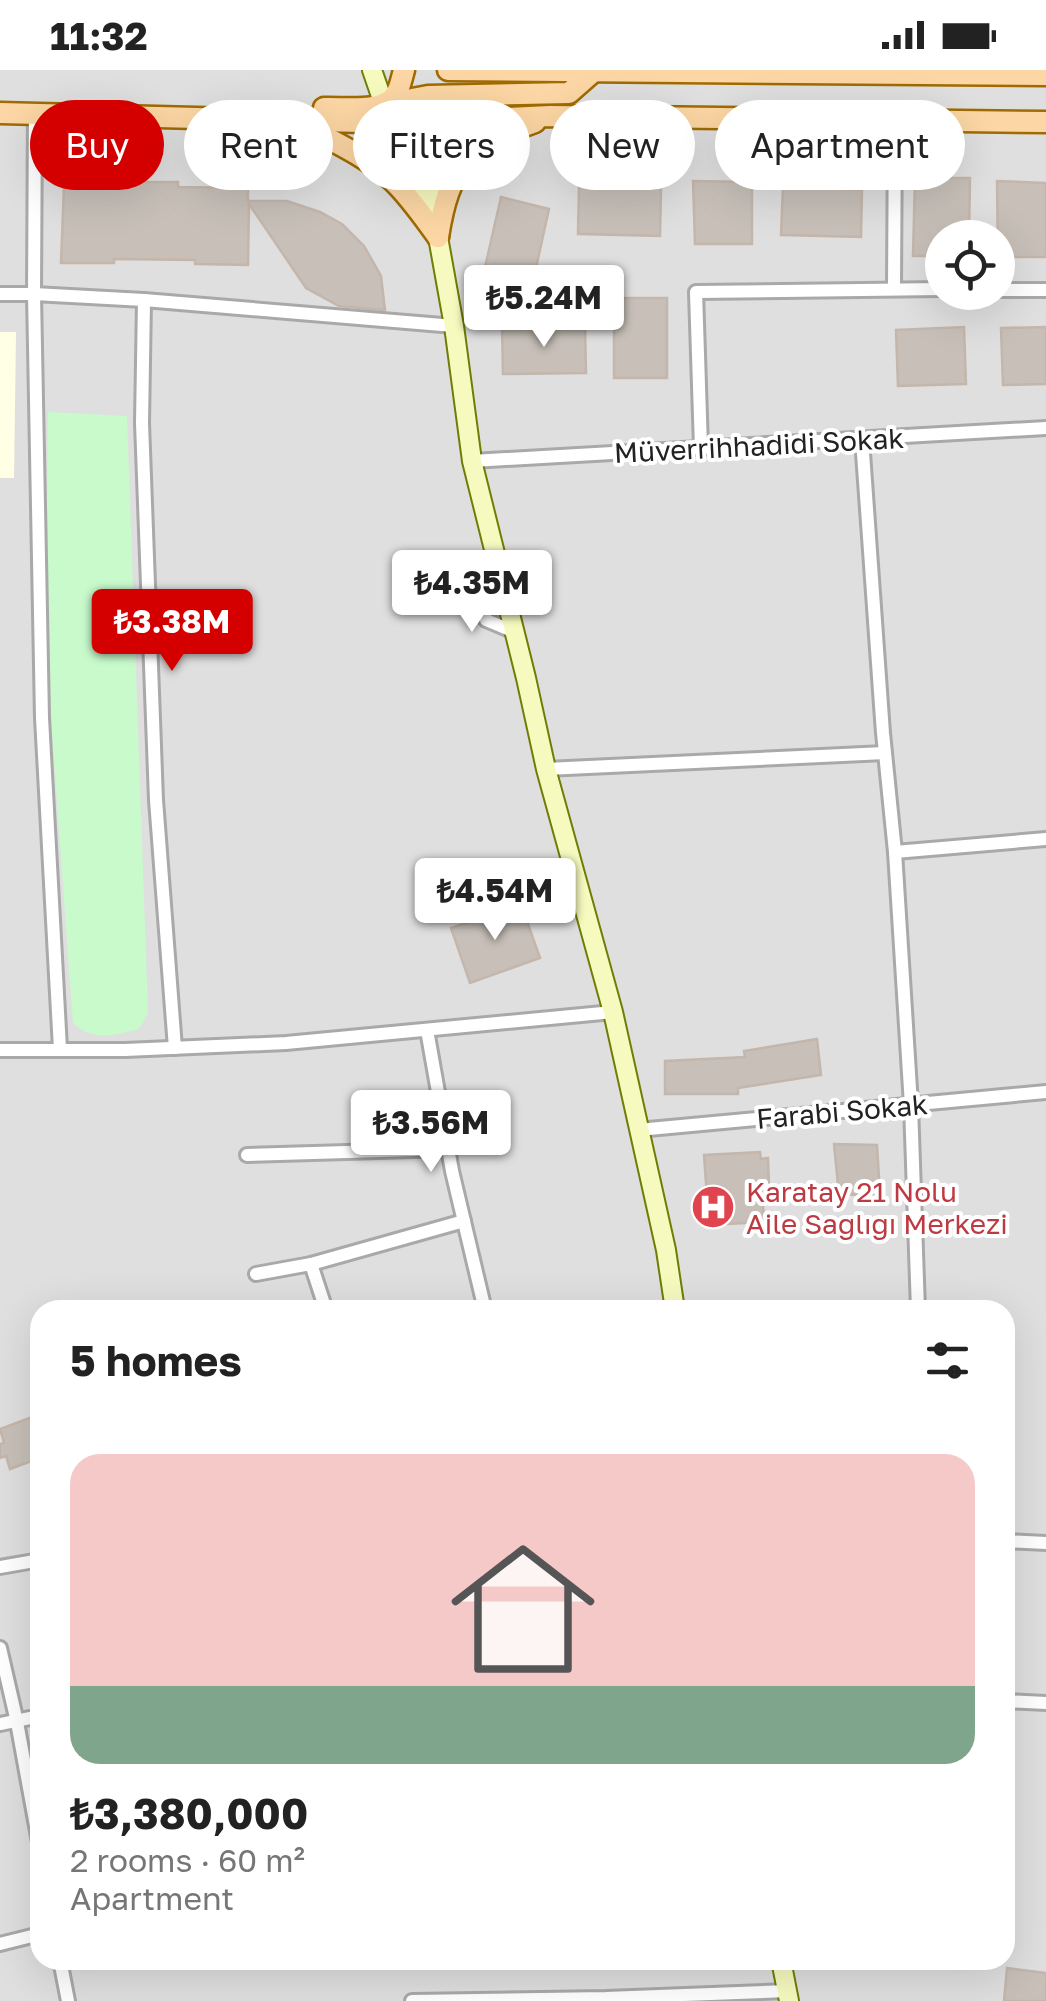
<!DOCTYPE html>
<meta charset="utf-8">
<style>
body{margin:0;font-family:"Golos Text",sans-serif;background:#f6f6f6;color:#222;height:100vh;display:flex;flex-direction:column;font-size:38px;white-space:nowrap}
*{box-sizing:border-box;margin:0}
p{font-size:32px;color:#767676}
.icon{flex:none;width:55px;height:55px;fill:none;stroke:currentColor;stroke-width:2;stroke-linecap:round;stroke-linejoin:round}
.map{position:relative;flex:1;overflow:hidden}
.sheet{position:absolute;left:30px;top:1230px;width:985px;height:670px;display:flex;flex-direction:column;background:#fff;border-radius:30px;box-shadow:0 10px 40px #0002}
.sheet>*{flex:none}
.guide{position:absolute;left:30px;top:30px;width:988px;height:90px;display:flex;gap:20px}
.controls{position:absolute;left:925px;top:150px;display:grid;gap:20px}
.controls a{display:grid;place-items:center;width:90px;height:90px;border-radius:50%;background:#fff;box-shadow:0 10px 40px #0002;font-size:50px}
.price{position:absolute;translate:-50% -85px;padding:0 22px;border-radius:10px;background:#fff;color:#222;font-size:32px;line-height:65px;filter:drop-shadow(0 2px 5px #0008)}
.price::after{content:'';position:absolute;left:50%;top:60px;width:30px;height:22px;margin-left:-15px;background:inherit;clip-path:polygon(0 0,100% 0,50% 100%)}
.price.current{background:#d40000;color:#fff}
ul{padding:0;list-style:none}
li{display:grid;align-content:center;gap:20px;height:530px;padding:0 40px}
li+li{border-top:2px solid #e0e0e0}
li span{display:grid;place-items:center;height:310px;border-radius:30px;color:#555}
li>.icon{margin-inline-start:auto}
span .icon{width:180px;height:180px;fill:#fffc;stroke-width:1}
li b{font-size:42px}
h2{display:flex;justify-content:space-between;align-items:center;height:120px;padding:0 40px;font-size:42px}
.pill{padding:0 35px;border-radius:45px;background:#fff;box-shadow:0 10px 40px #0002;font-size:35px;line-height:90px}
.pill.current{background:#d40000;color:#fff}
.status{display:flex;justify-content:space-between;align-items:center;height:70px;padding:0 50px;background:#fff;direction:ltr}
.status svg{height:28px;fill:currentColor}
.map>svg:first-child{display:block}
.residential{fill:#e0dfdf;fill-rule:evenodd}
.education{fill:#ffffe5}
.park{fill:#c8facc}
.building{fill:#c7bfb8;stroke:#c4b6ab;stroke-width:2.5}
.lines{fill:none;stroke-linecap:round;stroke-linejoin:round}
.street-casing{stroke:#a9a9a9;stroke-width:18}
.secondary-casing{stroke:#707d05;stroke-width:22}
.primary-casing{stroke:#a06b00;stroke-width:25}
.street{stroke:#fff;stroke-width:12}
.secondary{stroke:#f7fabf;stroke-width:18}
.primary{stroke:#fcd6a4;stroke-width:20}
.labels{text-anchor:middle;dominant-baseline:central;stroke-width:8;stroke-linejoin:round;paint-order:stroke}
.street-label{font-size:28px;fill:#222;stroke:#fff}
.health-label{font-size:28px;fill:#be3a42;stroke:#fff;text-anchor:start}
</style>
<div class="status"><b>11:32</b><svg viewBox="0 0 49 12"><path d="M0 12V9h3v3zM5 12V6h3v6zM10 12V3h3v9zM15 12V0h3v12zM26 1h20v11H26zM47 4h2v5h-2z"/></svg></div>
<div class="map">
<svg width="1046" height="1931" viewBox="0 0 1046 1931">
<rect width="100%" height="100%" fill="#f2efe9"/>
<!-- residential -->
<path class="residential" d="M 0,0 L 1046,0 L 1046,1931 L 0,1931 ZM 942,168 L 998,168 L 998,222 L 942,222 ZM 40,1240 L 1005,1240 L 1005,1890 L 40,1890 Z"/>
<!-- education -->
<path class="education" d="M 0,262 L 16,262 L 14,408 L 0,408 Z"/>
<!-- park -->
<path class="park" d="M 48,342 L 127,346 L 148,943 L 139,959 C 115,965 93,972 73,953 L 52,663 L 46,513 Z"/>
<!-- building -->
<g class="building">
<path d="M 915,108 L 970,108 L 969,168 L 942,168 L 942,186 L 913,186 Z"/>
<path d="M 693,111 L 752,112 L 752,174 L 695,174 Z"/>
<path d="M 997,111 L 1046,113 L 1046,187 L 998,187 Z"/>
<path d="M 128,112 L 178,112 L 178,117 L 248,118 L 248,131 L 287,131 L 320,142 L 342,154 L 364,176 L 381,206 L 385,240 L 339,236 L 306,218 L 249,134 L 248,195 L 195,194 L 195,190 L 114,189 L 114,193 L 61,193 L 64,115 L 128,116 Z"/>
<path d="M 579,116 L 661,119 L 660,166 L 578,164 Z"/>
<path d="M 783,116 L 862,120 L 861,167 L 781,165 Z"/>
<path d="M 501,127 L 549,139 L 532,216 L 483,206 Z"/>
<rect x="614" y="228" width="53" height="80"/>
<path d="M 585,254 L 586,303 L 503,304 L 502,258 Z"/>
<path d="M 964,257 L 966,314 L 898,316 L 896,260 Z"/>
<path d="M 1046,257 L 1046,314 L 1003,315 L 1001,258 Z"/>
<path d="M 521,834 L 540,888 L 470,913 L 451,858 Z"/>
<path d="M 817,969 L 821,1005 L 738,1018 L 738,1024 L 665,1024 L 665,991 L 745,987 L 744,981 Z"/>
<path d="M 834,1074 L 877,1075 L 880,1124 L 839,1125 Z"/>
<path d="M 760,1082 L 761,1089 L 768,1088 L 769,1115 L 762,1115 L 764,1152 L 709,1155 L 704,1085 Z"/>
<path d="M 40,1344 L 40,1388 L 10,1399 L 6,1386 L 0,1388 L 0,1374 L 4,1373 L 0,1359 Z"/>
<path d="M 1007,1898 L 1046,1903 L 1046,1931 L 1004,1931 Z"/>
</g>
<g class="lines">
<!-- street casing -->
<g class="street-casing">
<g id="street">
<path d="M 35,43 L 34,224 L 42,648 L 60,979"/>
<path d="M 894,219 L 895,52"/>
<path d="M 998,220 L 1046,220"/>
<path d="M 0,224 L 34,224 L 144,230 L 454,256"/>
<path d="M 144,230 L 142,353 L 156,730 L 175,978"/>
<path d="M 862,369 L 883,663 L 895,782 L 911,1035 L 918,1240"/>
<path d="M 701,378 L 696,222 L 942,219"/>
<path d="M 472,391 L 1046,358"/>
<path d="M 498,494 L 480,525 L 486,550 L 515,562"/>
<path d="M 546,699 L 885,683"/>
<path d="M 895,782 L 1046,769"/>
<path d="M 427,960 L 452,1101 L 485,1240"/>
<path d="M 0,980 L 125,980 L 286,973 L 613,942"/>
<path d="M 638,1060 L 1046,1022"/>
<path d="M 247,1085 L 448,1079"/>
<path d="M 311,1194 L 326,1240"/>
<path d="M 256,1204 L 311,1194 L 464,1151"/>
<path d="M 1005,1471 L 1046,1473"/>
<path d="M 0,1497 L 40,1490"/>
<path d="M 0,1578 L 17,1652 L 40,1778"/>
<path d="M 1005,1631 L 1046,1633"/>
<path d="M 0,1654 L 40,1646"/>
<path d="M 0,1874 L 40,1864"/>
<path d="M 60,1890 L 68,1931"/>
<path d="M 412,1931 L 606,1928 L 787,1921"/>
</g>
</g>
<!-- secondary casing -->
<g class="secondary-casing">
<g id="secondary">
<path d="M 372,0 L 390,52 L 430,148"/>
<path d="M 415,40 L 433,116 L 438,167 L 454,256 L 472,391 L 526,608 L 546,699 L 613,942 L 666,1180 L 675,1240"/>
<path d="M 781,1890 L 789,1931"/>
</g>
</g>
<!-- primary casing -->
<g class="primary-casing">
<g id="primary">
<path d="M 448,0 L 1046,5"/>
<path d="M 324,38 C 345,37 383,44 396,24 C 400,18 402,7 404,0"/>
<path d="M 0,43 L 401,53 L 550,46 L 1046,52"/>
<path d="M 295,51 C 328,69 365,85 392,110 C 410,127 424,148 438,167"/>
<path d="M 402,77 L 403,38 L 412,29 L 428,26 L 569,23 L 594,1"/>
<path d="M 438,167 C 449,97 468,76 535,52"/>
</g>
</g>
<!-- street -->
<use href="#street" class="street"/>
<!-- secondary -->
<use href="#secondary" class="secondary"/>
<!-- primary -->
<use href="#primary" class="primary"/>
</g>
<!-- icons -->
<defs>
<g id="hospital-disc" transform="scale(2.25)"><circle r="9.5" fill="#e0444e" stroke="#fff"/><path d="M-5-5h3v3.5h4V-5h3V5h-3V1.5h-4V5h-3Z" fill="#fff"/></g>
</defs>
<g fill-rule="evenodd">
<use href="#hospital-disc" x="713" y="1137"/>
</g>
<g class="labels">
<!-- street labels -->
<g class="street-label">
<text transform="translate(759 375) rotate(-3)">Müverrihhadidi Sokak</text>
<text transform="translate(842 1041) rotate(-5)">Farabi Sokak</text>
</g>
<!-- health labels -->
<g class="health-label">
<text x="746" y="1121">Karatay 21 Nolu<tspan x="746" dy="32">Aile Sağlığı Merkezi</tspan></text>
</g>
</g>
</svg>
<div class="controls">
<a><svg class="icon" aria-label="locate" viewBox="0 0 24 24"><circle cx="12" cy="12" r="6"/><path d="M12 2v4M12 18v4M2 12h4M18 12h4"/></svg></a>
</div>
<b class="price" style="left:544px;top:280px">₺5.24M</b>
<b class="price" style="left:472px;top:565px">₺4.35M</b>
<b class="price current" style="left:172px;top:604px">₺3.38M</b>
<b class="price" style="left:495px;top:873px">₺4.54M</b>
<b class="price" style="left:431px;top:1105px">₺3.56M</b>
<div class="guide">
<a class="pill current">Buy</a>
<a class="pill">Rent</a>
<a class="pill">Filters</a>
<a class="pill">New</a>
<a class="pill">Apartment</a>
</div>
<section class="sheet">
<h2>5 homes<svg class="icon" aria-label="filters" viewBox="0 0 24 24"><path d="M4 7h16M4 17h16"/><circle cx="9" cy="7" r="2"/><circle cx="15" cy="17" r="2"/></svg></h2>
<ul>
<li><span style="background:linear-gradient(#f6c9c9 75%,#7fa58c 0)"><svg class="icon" aria-label="home" viewBox="0 0 24 24"><path d="M3 11l9-7 9 7M6 9v11h12V9"/></svg></span><div><b>₺3,380,000</b><p>2 rooms · 60 m²</p><p>Apartment</p></div></li>
</ul>
</section>
</div>
